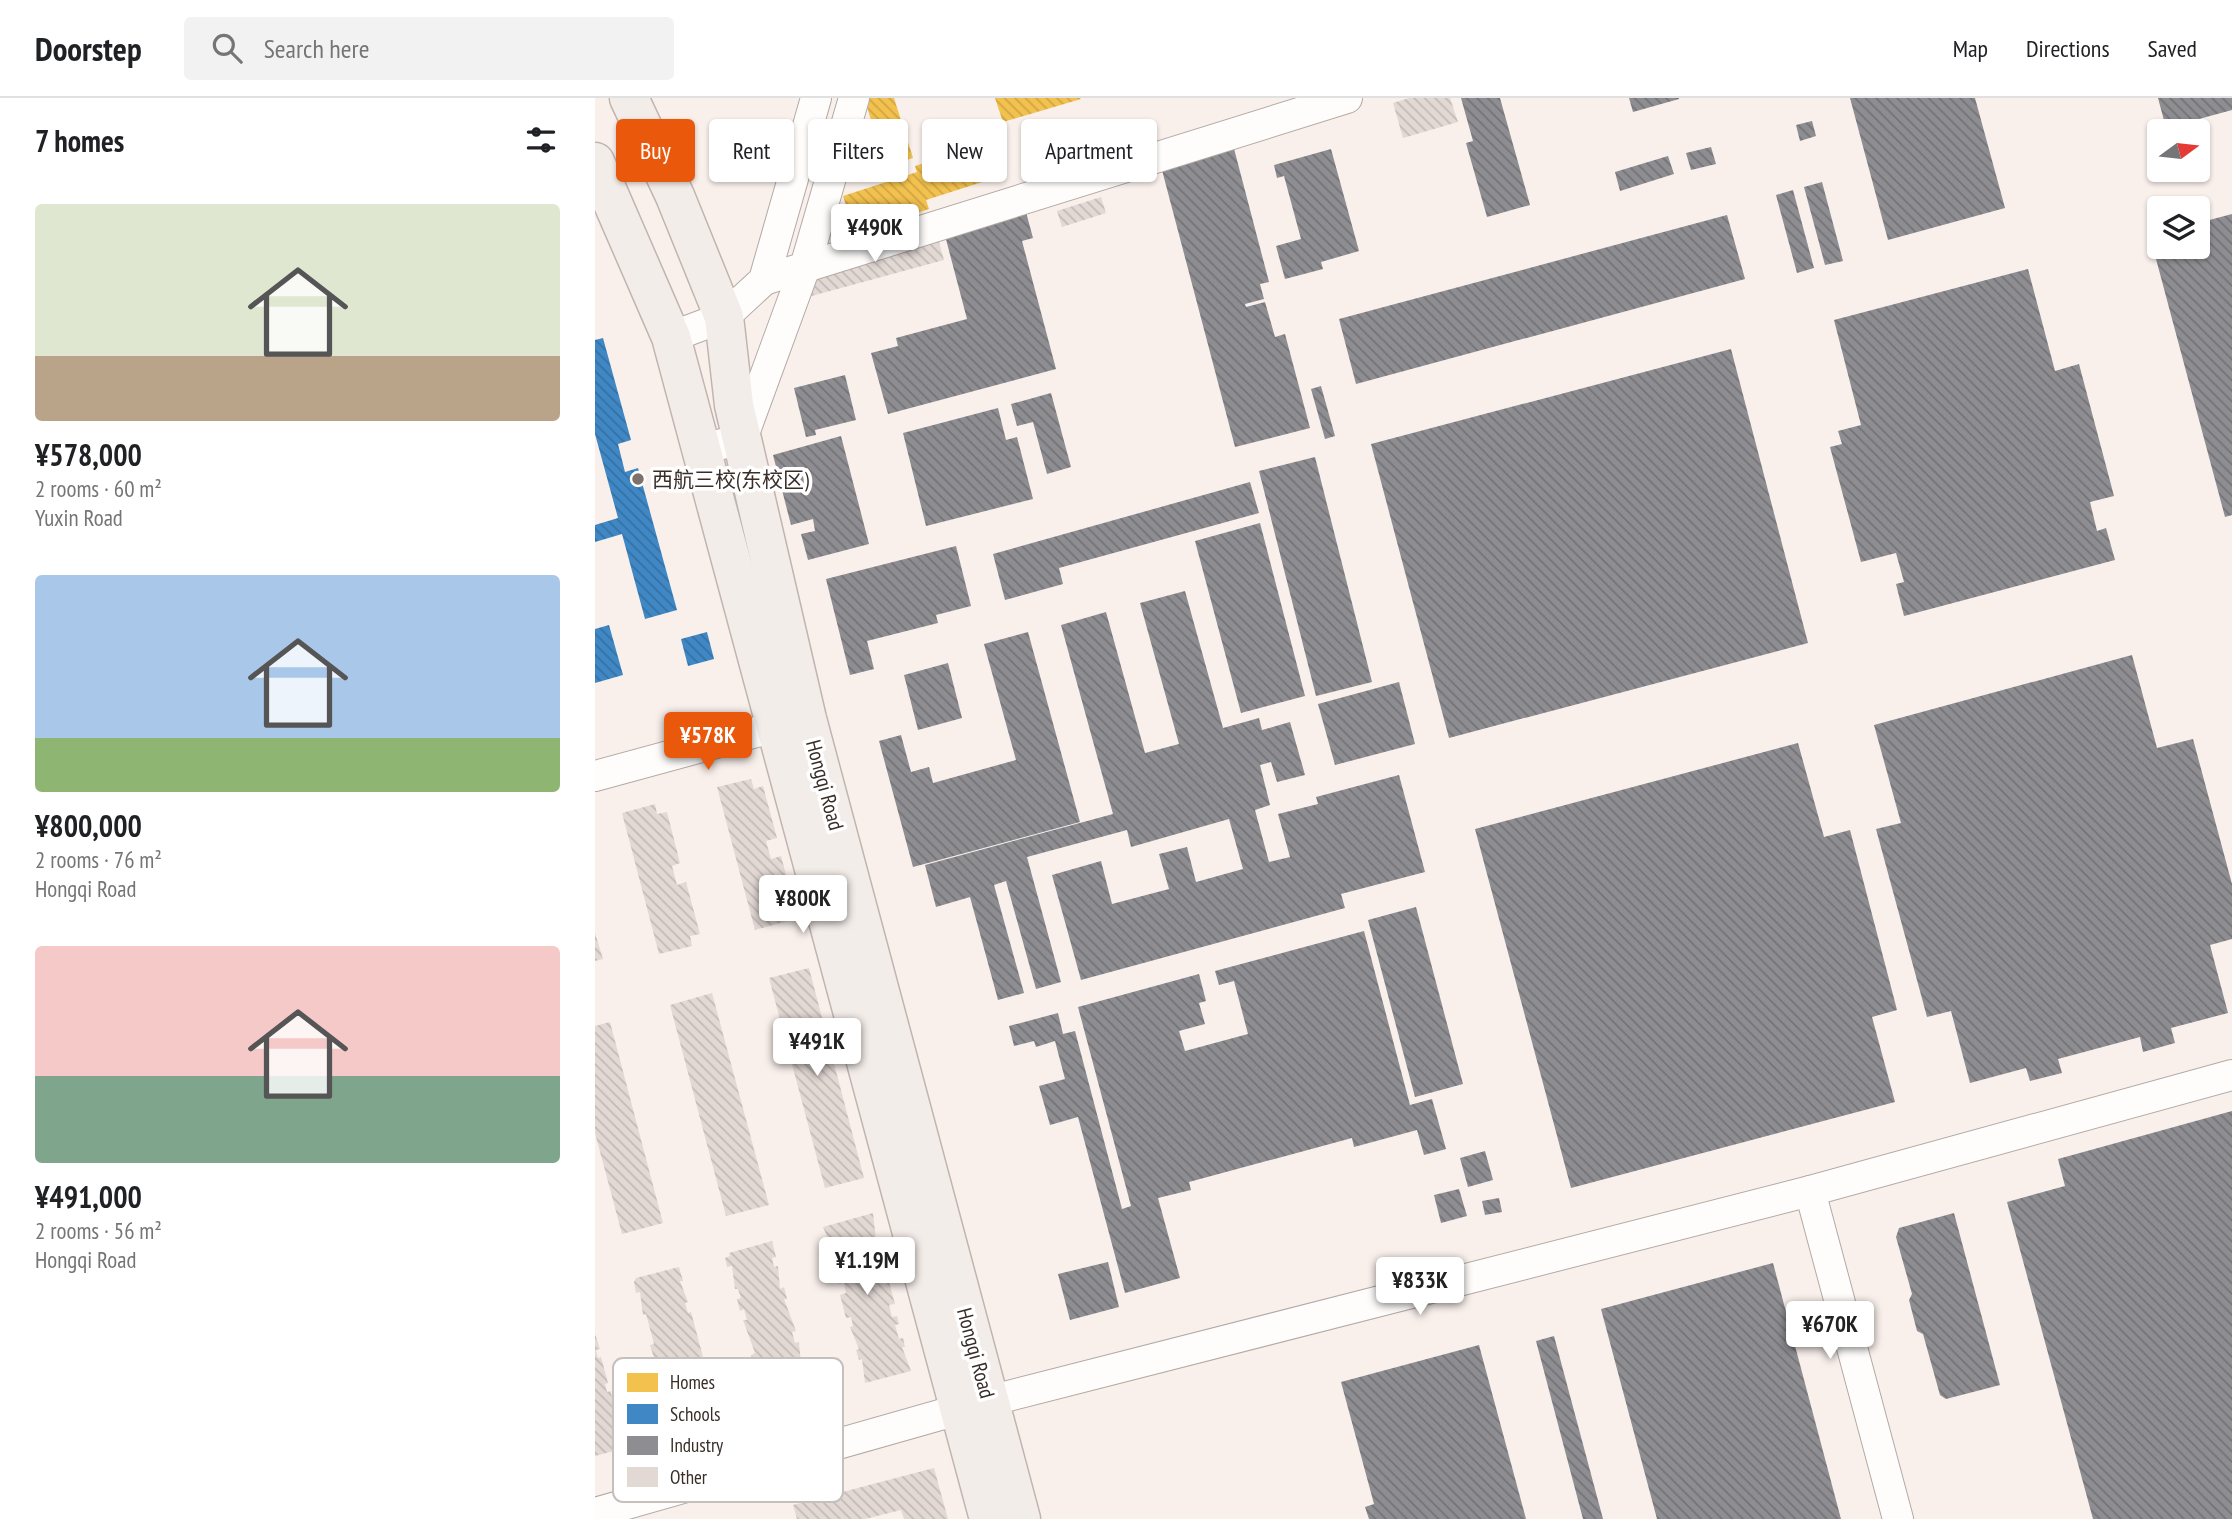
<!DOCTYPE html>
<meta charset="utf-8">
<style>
body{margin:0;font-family:"PT Sans Narrow","Noto Sans SC",sans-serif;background:#f2f2f2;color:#202124;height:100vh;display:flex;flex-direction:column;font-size:26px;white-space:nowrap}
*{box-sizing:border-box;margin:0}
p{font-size:23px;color:#757577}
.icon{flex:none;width:38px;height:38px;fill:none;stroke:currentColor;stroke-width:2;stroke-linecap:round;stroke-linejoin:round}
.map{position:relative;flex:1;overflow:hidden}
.side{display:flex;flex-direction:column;background:#fff;width:595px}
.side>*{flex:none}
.guide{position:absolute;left:21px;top:21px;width:665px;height:63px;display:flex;gap:14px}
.needle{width:46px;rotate:75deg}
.fabs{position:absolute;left:1552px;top:21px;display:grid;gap:14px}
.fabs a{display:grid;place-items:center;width:63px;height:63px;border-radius:7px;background:#fff;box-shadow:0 2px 5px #0004;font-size:35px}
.price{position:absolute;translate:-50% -60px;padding:0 16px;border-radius:7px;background:#fff;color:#222;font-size:23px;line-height:46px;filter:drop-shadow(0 2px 4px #0008)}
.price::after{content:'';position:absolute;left:50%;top:42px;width:21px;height:16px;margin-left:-10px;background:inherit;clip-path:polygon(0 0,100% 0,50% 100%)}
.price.selected{background:#ea580c;color:#fff}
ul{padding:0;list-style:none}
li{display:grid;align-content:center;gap:14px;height:371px;padding:0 35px}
li span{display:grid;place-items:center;height:217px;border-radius:7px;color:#555}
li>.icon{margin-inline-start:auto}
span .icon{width:126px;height:126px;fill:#fffc;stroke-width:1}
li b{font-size:30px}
h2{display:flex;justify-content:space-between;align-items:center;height:84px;padding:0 35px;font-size:30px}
.pill{padding:0 24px;border-radius:7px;background:#fff;box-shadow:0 2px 5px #0004;font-size:24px;line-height:63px}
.pill.selected{background:#ea580c;color:#fff}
header{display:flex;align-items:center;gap:42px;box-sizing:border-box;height:98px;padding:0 35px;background:#fff;border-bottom:2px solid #e0e0e0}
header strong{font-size:33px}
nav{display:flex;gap:38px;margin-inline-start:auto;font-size:24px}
.search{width:490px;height:63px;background:#f2f2f2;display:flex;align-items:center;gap:18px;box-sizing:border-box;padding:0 24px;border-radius:7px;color:#757577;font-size:26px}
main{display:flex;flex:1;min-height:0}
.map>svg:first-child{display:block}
.homes{fill:url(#homes-back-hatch)}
.schools{fill:url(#schools-back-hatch)}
.industry{fill:url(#industry-back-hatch)}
.building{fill:url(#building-back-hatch)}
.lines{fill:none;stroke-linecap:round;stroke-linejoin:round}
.minor-casing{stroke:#b3aaa6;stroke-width:32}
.major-casing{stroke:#c1b4ae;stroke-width:41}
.minor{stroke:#fefdfc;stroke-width:30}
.major{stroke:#f3ede9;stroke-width:38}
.poi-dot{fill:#7c716d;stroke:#fff;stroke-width:2.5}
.labels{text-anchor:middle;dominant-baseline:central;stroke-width:7;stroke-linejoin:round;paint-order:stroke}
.poi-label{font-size:21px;fill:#382d28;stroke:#fff;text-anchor:start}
.street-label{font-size:21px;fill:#382d28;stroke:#fff}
.key{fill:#fff;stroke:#c3c0be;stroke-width:2}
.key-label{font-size:19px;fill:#382d28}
</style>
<header>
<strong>Doorstep</strong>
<div class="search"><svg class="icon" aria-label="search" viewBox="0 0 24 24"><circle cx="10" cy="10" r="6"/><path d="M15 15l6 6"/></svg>Search here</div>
<nav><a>Map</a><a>Directions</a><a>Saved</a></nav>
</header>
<main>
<section class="side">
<h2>7 homes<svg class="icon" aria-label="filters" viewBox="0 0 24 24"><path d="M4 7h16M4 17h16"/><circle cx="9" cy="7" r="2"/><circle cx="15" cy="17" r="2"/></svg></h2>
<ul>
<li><span style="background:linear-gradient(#dfe7d0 70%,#b9a48a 0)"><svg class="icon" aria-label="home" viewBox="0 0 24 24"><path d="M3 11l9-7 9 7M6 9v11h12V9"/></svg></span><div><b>¥578,000</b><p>2 rooms · 60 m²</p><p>Yuxin Road</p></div></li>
<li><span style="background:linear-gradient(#a9c7e8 75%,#8fb573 0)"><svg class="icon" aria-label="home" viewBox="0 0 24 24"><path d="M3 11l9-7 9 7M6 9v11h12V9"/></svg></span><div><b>¥800,000</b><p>2 rooms · 76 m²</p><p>Hongqi Road</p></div></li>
<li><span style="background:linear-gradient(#f6c9c9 60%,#7fa58c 0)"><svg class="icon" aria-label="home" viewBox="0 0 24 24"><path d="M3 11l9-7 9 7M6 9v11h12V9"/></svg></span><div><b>¥491,000</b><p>2 rooms · 56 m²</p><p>Hongqi Road</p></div></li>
</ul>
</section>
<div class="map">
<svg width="1637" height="1421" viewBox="0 0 1637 1421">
<defs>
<pattern id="homes-back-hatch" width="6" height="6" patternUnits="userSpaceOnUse" patternTransform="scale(1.75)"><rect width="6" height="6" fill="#f2c14e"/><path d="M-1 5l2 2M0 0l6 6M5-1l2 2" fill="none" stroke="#d0a644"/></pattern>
<pattern id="schools-back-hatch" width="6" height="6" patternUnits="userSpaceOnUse" patternTransform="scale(1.75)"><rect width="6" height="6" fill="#3f88c5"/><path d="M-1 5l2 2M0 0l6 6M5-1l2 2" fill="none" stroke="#3670a0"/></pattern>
<pattern id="industry-back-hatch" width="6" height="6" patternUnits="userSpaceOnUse" patternTransform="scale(1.75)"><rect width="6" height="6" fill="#8d8d92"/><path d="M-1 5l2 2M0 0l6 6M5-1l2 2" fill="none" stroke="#747477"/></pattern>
<pattern id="building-back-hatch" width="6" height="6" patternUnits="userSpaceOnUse" patternTransform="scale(1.75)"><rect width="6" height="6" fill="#e2d8d4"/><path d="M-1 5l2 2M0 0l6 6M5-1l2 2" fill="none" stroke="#c3bab6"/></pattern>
</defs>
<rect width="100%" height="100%" fill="#f9f0ec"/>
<!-- homes -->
<g class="homes">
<path d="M 275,0 L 299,0 L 318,60 L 290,68 L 272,9 Z"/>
<path d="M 400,0 L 485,0 L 486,1 L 408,24 Z"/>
<path d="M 395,44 L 406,78 L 331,102 L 334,111 L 259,135 L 255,121 L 248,123 L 244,109 L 251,107 L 248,98 L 322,74 L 320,68 Z"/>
</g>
<!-- schools -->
<g class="schools">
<path d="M 8,240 L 36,342 L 23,346 L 30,374 L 43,370 L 82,512 L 50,521 L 27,436 L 0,444 L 0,427 L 23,420 L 0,336 L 0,242 Z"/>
<path d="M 14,527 L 28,577 L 0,585 L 0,531 Z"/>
<path d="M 112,534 L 119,561 L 93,568 L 86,541 Z"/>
</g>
<!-- industry -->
<g class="industry">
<path d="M 866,0 L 905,0 L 935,107 L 892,119 L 871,45 L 878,43 Z"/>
<path d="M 1034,0 L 1084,0 L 1084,1 L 1038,14 Z"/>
<path d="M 1255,0 L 1380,0 L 1410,110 L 1293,142 Z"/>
<path d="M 1563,0 L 1637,0 L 1637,12 L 1571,30 Z"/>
<path d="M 1217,23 L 1221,38 L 1205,43 L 1201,27 Z"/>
<path d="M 637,43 L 674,184 L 665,186 L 669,201 L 650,206 L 651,209 L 670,204 L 680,239 L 690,236 L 715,330 L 640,349 L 563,57 Z"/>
<path d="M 1116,49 L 1121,66 L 1096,72 L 1091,55 Z"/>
<path d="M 736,51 L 764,153 L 726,164 L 728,171 L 690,181 L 681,148 L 706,141 L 689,78 L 682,80 L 679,67 Z"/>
<path d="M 1073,58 L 1079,76 L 1025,93 L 1020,74 Z"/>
<path d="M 1227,84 L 1248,163 L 1230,167 L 1209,89 Z"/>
<path d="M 1198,92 L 1219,170 L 1202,175 L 1181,97 Z"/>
<path d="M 428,103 L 438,140 L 427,143 L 461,271 L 293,316 L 276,255 L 303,248 L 301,240 L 372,221 L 348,130 Z"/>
<path d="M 1637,116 L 1637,417 L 1630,419 L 1561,161 L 1589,154 L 1588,149 L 1603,149 L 1603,125 Z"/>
<path d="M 1132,117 L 1150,181 L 761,286 L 744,221 Z"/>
<path d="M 1433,171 L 1460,273 L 1484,266 L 1519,398 L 1495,404 L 1502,433 L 1511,430 L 1520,462 L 1309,518 L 1301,486 L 1309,484 L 1301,455 L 1266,464 L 1235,349 L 1247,346 L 1243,333 L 1266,327 L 1239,222 Z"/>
<path d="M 1136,251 L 1213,545 L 854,640 L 776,346 Z"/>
<path d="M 250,277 L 261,322 L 220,332 L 221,337 L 211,339 L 199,290 Z"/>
<path d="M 726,288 L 740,338 L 730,341 L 716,291 Z"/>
<path d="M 456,295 L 476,369 L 452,376 L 438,324 L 422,328 L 416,306 Z"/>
<path d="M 403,310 L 411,342 L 422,339 L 438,401 L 331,428 L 308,335 Z"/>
<path d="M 246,338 L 274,446 L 213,462 L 206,436 L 220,433 L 218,421 L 196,427 L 178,357 Z"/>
<path d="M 720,359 L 777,584 L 721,598 L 664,373 Z"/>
<path d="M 655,384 L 664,415 L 464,470 L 468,486 L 410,502 L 398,456 Z"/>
<path d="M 665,425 L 710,598 L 646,615 L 600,443 Z"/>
<path d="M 361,448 L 376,508 L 341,517 L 343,525 L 272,543 L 279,571 L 255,577 L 231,481 Z"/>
<path d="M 590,493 L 628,630 L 664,620 L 667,632 L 695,624 L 710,677 L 682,684 L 676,664 L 665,667 L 675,707 L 660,712 L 674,764 L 695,759 L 683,716 L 723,706 L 721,699 L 804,677 L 830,774 L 746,796 L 750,810 L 486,882 L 457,777 L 506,763 L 517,806 L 574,791 L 564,756 L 592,749 L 601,784 L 648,771 L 634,721 L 536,749 L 532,732 L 432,759 L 466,884 L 441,891 L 411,783 L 399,787 L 429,895 L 403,902 L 375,799 L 341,809 L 330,767 L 518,716 L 466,527 L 511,514 L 550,655 L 584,646 L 545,505 Z"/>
<path d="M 433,534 L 485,724 L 318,769 L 284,643 L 306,637 L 316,674 L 334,669 L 338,685 L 421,662 L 389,546 Z"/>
<path d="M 1537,557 L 1562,650 L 1598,641 L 1637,786 L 1637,841 L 1615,847 L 1633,915 L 1576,930 L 1580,945 L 1548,954 L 1545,939 L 1463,961 L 1467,975 L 1435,983 L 1431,970 L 1375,985 L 1356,913 L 1332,919 L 1281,731 L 1306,725 L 1279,627 Z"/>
<path d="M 353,565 L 367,620 L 323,632 L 309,577 Z"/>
<path d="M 804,584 L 820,646 L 740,667 L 723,606 Z"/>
<path d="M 1203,645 L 1229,739 L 1255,732 L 1302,912 L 1277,919 L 1300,1004 L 976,1090 L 880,731 Z"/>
<path d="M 821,809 L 868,986 L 820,999 L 773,822 Z"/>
<path d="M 769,833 L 815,1007 L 837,1001 L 851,1051 L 829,1057 L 822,1032 L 759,1049 L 757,1040 L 594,1084 L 596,1092 L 563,1100 L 585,1180 L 530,1195 L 483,1019 L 455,1027 L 444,988 L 470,981 L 460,943 L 441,949 L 439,943 L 419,948 L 414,928 L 463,915 L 468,936 L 480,933 L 527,1111 L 536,1108 L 483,909 L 604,876 L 611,903 L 604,905 L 610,926 L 584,933 L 590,953 L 653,936 L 639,883 L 624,887 L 620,873 Z"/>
<path d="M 1637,1013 L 1637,1421 L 1498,1421 L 1412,1104 L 1470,1088 L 1463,1061 Z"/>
<path d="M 890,1053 L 898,1082 L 873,1089 L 865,1060 Z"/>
<path d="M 864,1091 L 872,1118 L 846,1125 L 839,1097 Z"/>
<path d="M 904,1100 L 907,1114 L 890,1117 L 887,1103 Z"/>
<path d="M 1359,1115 L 1405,1287 L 1351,1301 L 1345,1297 L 1328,1236 L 1322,1233 L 1314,1202 L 1317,1196 L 1301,1139 L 1304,1130 Z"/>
<path d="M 513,1164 L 524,1209 L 475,1222 L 463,1176 Z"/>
<path d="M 1178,1165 L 1246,1421 L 1062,1421 L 1006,1211 Z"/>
<path d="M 959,1238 L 1008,1421 L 988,1421 L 941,1243 Z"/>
<path d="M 884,1247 L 931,1421 L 774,1421 L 770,1409 L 779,1406 L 746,1284 Z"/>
</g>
<!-- building -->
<g class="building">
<path d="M 814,0 L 855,0 L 863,24 L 808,40 L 798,5 Z"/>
<path d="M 506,99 L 511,115 L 467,129 L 462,113 Z"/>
<path d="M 342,137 L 349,162 L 213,199 L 224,164 Z"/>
<path d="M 156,681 L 159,691 L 168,688 L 182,740 L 171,743 L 176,761 L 186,758 L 200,810 L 190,813 L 193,823 L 160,832 L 122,689 Z"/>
<path d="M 60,706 L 62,716 L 72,714 L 85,765 L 77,768 L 82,787 L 91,784 L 105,836 L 95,838 L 97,848 L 64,856 L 27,715 Z"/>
<path d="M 0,835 L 8,861 L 0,863 Z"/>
<path d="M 214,870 L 269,1080 L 230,1090 L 174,880 Z"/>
<path d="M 117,895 L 174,1107 L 131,1118 L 75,907 Z"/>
<path d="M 15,924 L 68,1125 L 27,1136 L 0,1035 L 0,928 Z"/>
<path d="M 278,1115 L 281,1142 L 286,1140 L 289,1153 L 282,1154 L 291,1173 L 286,1174 L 289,1186 L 294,1184 L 300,1206 L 294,1207 L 297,1219 L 302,1218 L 304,1226 L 300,1227 L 304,1241 L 308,1240 L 310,1249 L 307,1249 L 316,1273 L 270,1285 L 267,1261 L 264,1262 L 261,1252 L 264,1251 L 255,1229 L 258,1228 L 256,1219 L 251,1220 L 245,1197 L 251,1195 L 249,1185 L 243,1186 L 240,1175 L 244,1174 L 241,1164 L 236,1166 L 233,1153 L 238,1152 L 228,1129 Z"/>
<path d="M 177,1143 L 181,1159 L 177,1160 L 179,1169 L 183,1168 L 185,1191 L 189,1189 L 192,1201 L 189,1201 L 201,1233 L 197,1234 L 200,1245 L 204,1244 L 206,1266 L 210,1265 L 213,1278 L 209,1279 L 211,1287 L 215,1286 L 219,1300 L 173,1313 L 169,1287 L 166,1288 L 163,1266 L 159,1267 L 156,1257 L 160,1255 L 148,1222 L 152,1222 L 149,1211 L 145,1213 L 142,1201 L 146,1200 L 143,1191 L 140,1191 L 137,1168 L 132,1169 L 130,1160 L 135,1158 L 134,1155 Z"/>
<path d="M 84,1169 L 88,1183 L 85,1183 L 93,1204 L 90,1205 L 93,1215 L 96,1214 L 108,1259 L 105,1260 L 108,1269 L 111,1268 L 114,1279 L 110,1280 L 113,1290 L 117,1289 L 120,1301 L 116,1302 L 126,1324 L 80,1336 L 78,1311 L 73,1312 L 71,1292 L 68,1292 L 64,1279 L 67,1278 L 65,1269 L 62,1270 L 55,1247 L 59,1246 L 51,1216 L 48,1217 L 45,1194 L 41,1195 L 39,1184 L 41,1180 Z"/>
<path d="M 0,1236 L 5,1251 L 1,1252 L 3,1260 L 6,1259 L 13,1285 L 10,1286 L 12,1294 L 16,1293 L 21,1327 L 30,1350 L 0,1358 Z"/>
<path d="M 339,1370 L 353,1421 L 309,1421 L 306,1412 L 270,1421 L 202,1421 L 198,1407 Z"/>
</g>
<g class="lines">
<!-- minor casing -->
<g class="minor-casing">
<g id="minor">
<path d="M 169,182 L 752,0"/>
<path d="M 76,239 L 129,219 L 169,182 L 221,0"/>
<path d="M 107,351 L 147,341 L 210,169 L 259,0"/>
<path d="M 0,678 L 202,623"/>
<path d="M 1215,1093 L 1303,1421"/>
<path d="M 0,1415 L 394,1303 L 1215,1093 L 1637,977"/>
</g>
</g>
<!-- major casing -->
<g class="major-casing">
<g id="major">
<path d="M 34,0 L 80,98 L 129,219 L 139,307 L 212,621 L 426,1421"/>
<path d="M 0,64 L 76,239 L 394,1421"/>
</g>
</g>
<!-- minor -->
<use href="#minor" class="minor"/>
<!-- major -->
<use href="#major" class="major"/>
</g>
<!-- markers -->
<circle class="poi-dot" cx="43" cy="381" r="7"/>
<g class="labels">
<!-- poi labels -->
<g class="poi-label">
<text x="57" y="381">西航三校(东校区)</text>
</g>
<!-- street labels -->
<g class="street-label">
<text transform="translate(230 687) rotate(75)">Hongqi Road</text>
<text transform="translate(381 1255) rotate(75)">Hongqi Road</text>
</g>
</g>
<!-- legend -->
<rect x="18" y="1260" width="230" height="144" rx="10" class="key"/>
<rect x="32" y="1275" width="31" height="19" fill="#f2c14e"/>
<rect x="32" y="1306" width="31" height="20" fill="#3f88c5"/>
<rect x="32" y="1338" width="31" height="19" fill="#8d8d92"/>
<rect x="32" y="1369" width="31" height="20" fill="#e2d8d4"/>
<g class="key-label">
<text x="75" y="1291">Homes</text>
<text x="75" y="1323">Schools</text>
<text x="75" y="1354">Industry</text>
<text x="75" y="1386">Other</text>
</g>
</svg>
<div class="fabs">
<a><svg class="needle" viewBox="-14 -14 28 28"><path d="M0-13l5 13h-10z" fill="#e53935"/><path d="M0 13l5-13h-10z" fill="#757577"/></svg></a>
<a><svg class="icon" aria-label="layers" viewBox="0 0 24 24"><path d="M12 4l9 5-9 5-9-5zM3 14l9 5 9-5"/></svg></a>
</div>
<b class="price" style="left:280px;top:166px">¥490K</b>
<b class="price selected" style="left:113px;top:674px">¥578K</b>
<b class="price" style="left:208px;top:837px">¥800K</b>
<b class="price" style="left:222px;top:980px">¥491K</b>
<b class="price" style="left:272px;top:1199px">¥1.19M</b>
<b class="price" style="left:825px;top:1219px">¥833K</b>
<b class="price" style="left:1235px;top:1263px">¥670K</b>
<div class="guide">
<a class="pill selected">Buy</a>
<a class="pill">Rent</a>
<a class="pill">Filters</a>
<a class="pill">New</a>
<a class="pill">Apartment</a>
</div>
</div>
</main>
